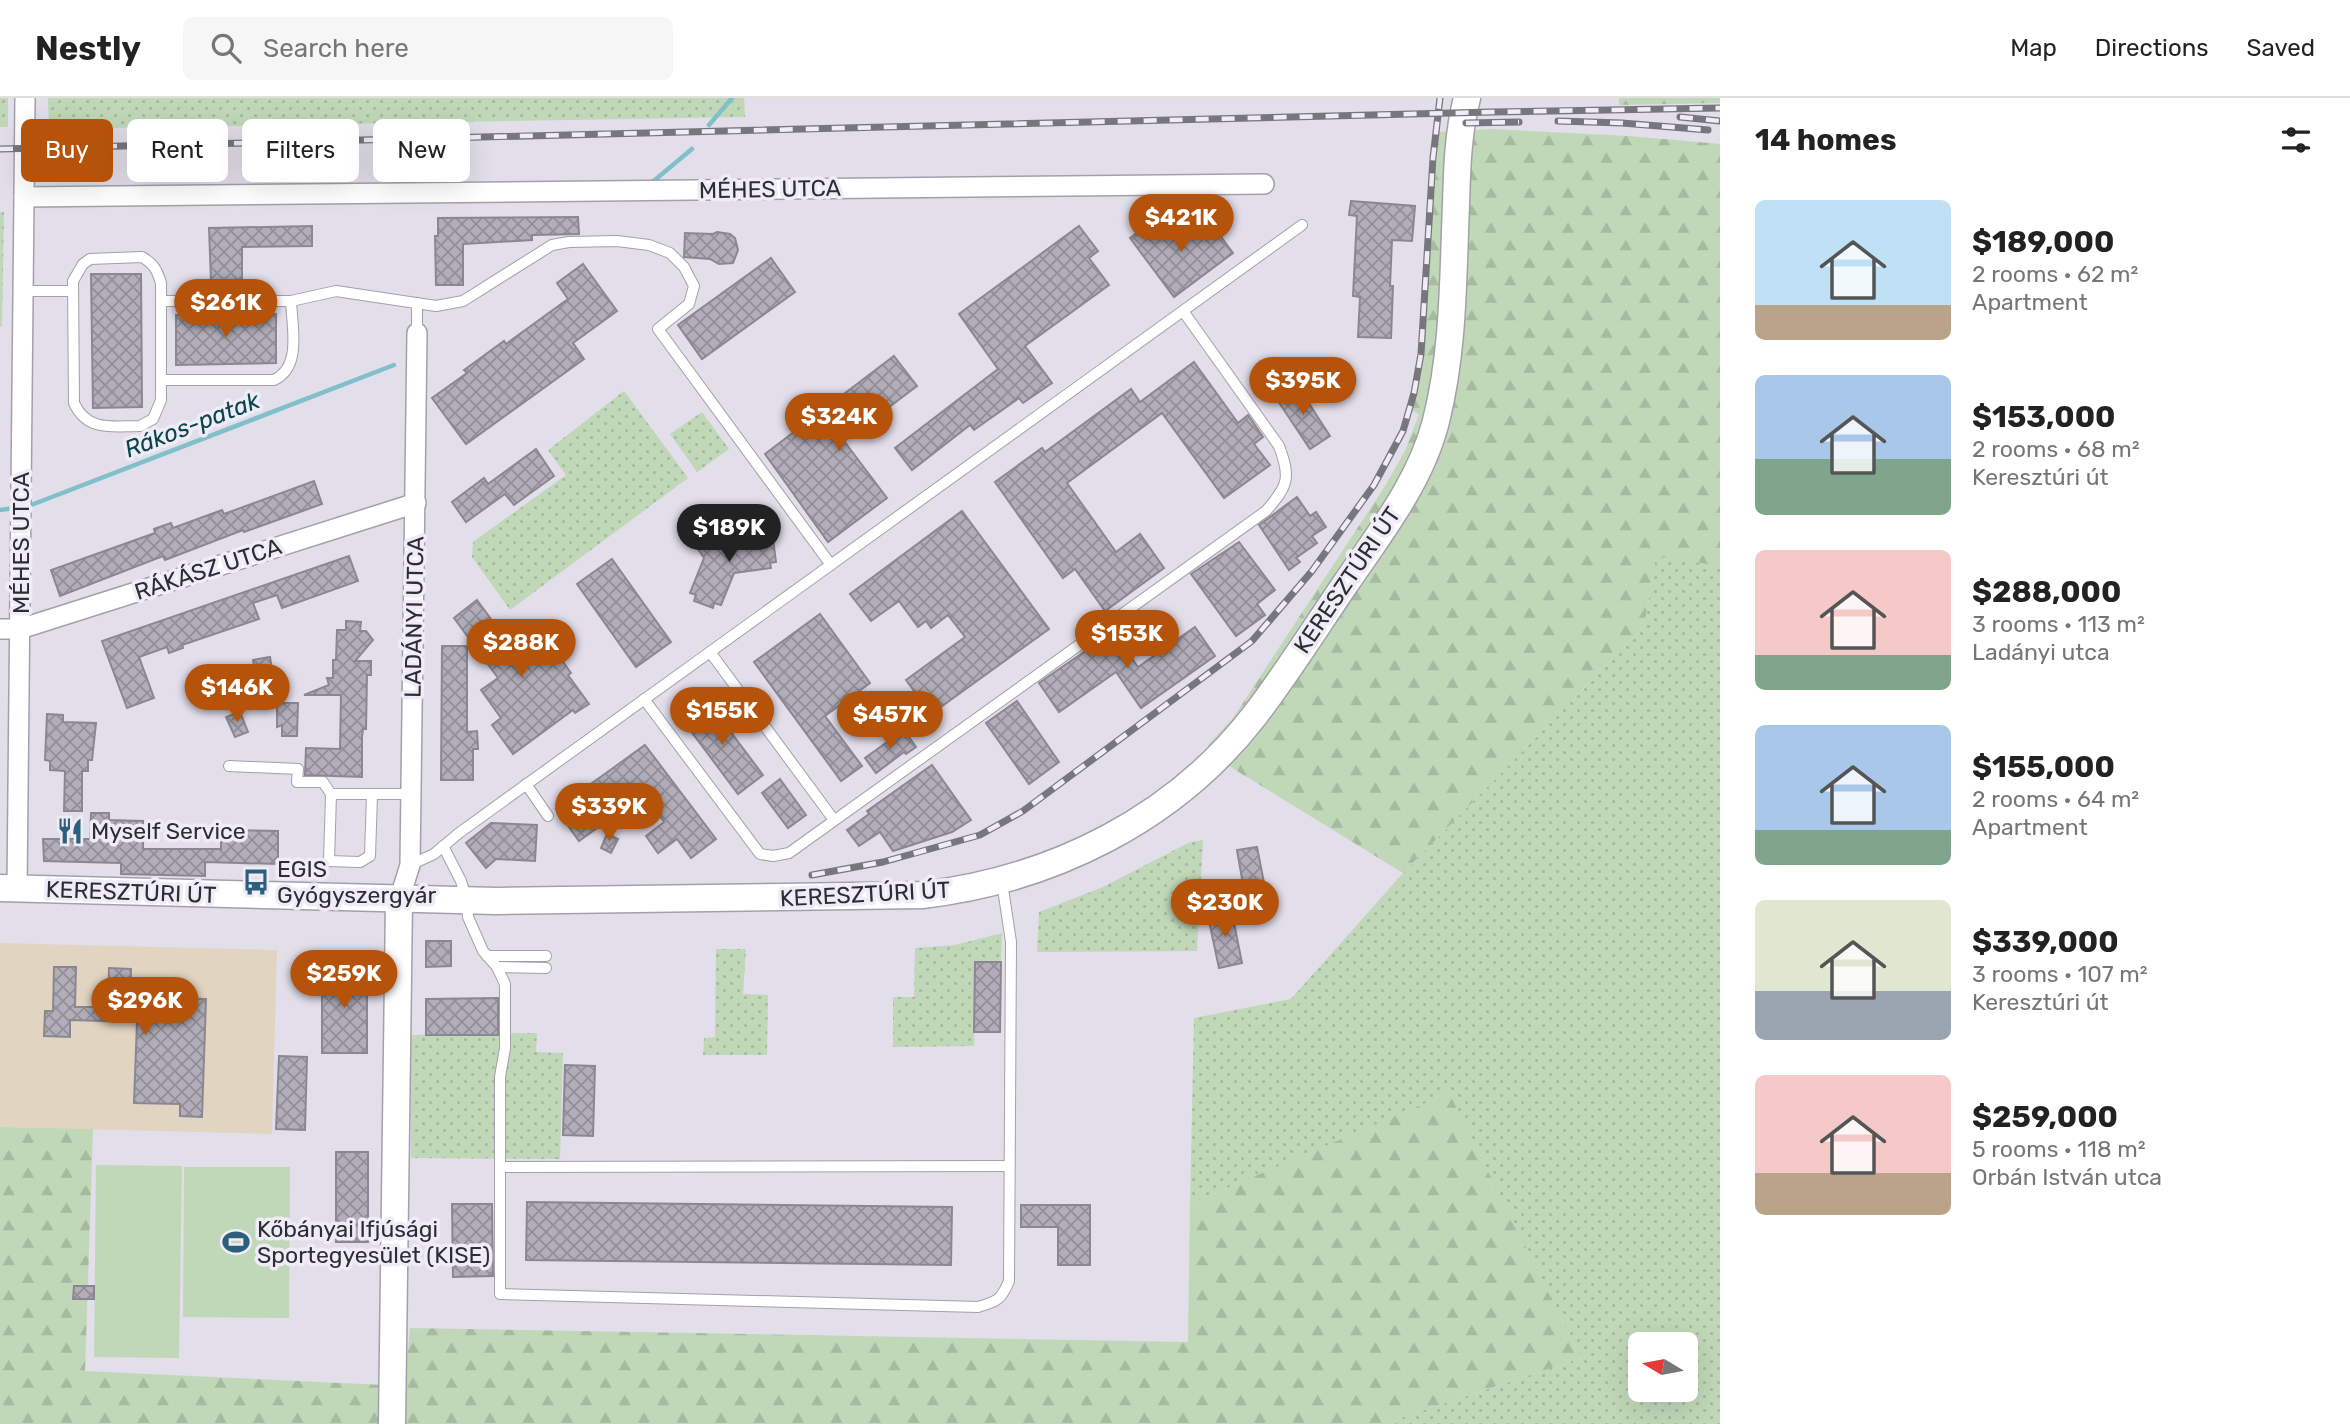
<!DOCTYPE html>
<meta charset="utf-8">
<style>
body{margin:0;font-family:Rubik,sans-serif;background:#f6f6f6;color:#222;height:100vh;display:flex;flex-direction:column;font-size:26px;white-space:nowrap}
*{box-sizing:border-box;margin:0}
p{font-size:23px;color:#767676}
.icon{flex:none;width:38px;height:38px;fill:none;stroke:currentColor;stroke-width:2;stroke-linecap:round;stroke-linejoin:round}
.map{position:relative;flex:1;overflow:hidden}
.panel{display:flex;flex-direction:column;background:#fff;width:630px}
.panel>*{flex:none}
.top-card{position:absolute;left:21px;top:21px;width:665px;height:63px;display:flex;gap:14px}
.needle{width:46px;rotate:280deg}
.tools{position:absolute;left:1628px;top:1234px;display:grid;gap:14px}
.tools a{display:grid;place-items:center;width:70px;height:70px;border-radius:10px;background:#fff;box-shadow:0 7px 28px #0002;font-size:35px}
.price{position:absolute;translate:-50% -60px;padding:0 16px;border-radius:24px;background:#b45309;color:#fff;font-size:23px;line-height:46px;filter:drop-shadow(0 2px 4px #0008)}
.price::after{content:'';position:absolute;left:50%;top:42px;width:21px;height:16px;margin-left:-10px;background:inherit;clip-path:polygon(0 0,100% 0,50% 100%)}
.price.selected{background:#222;color:#fff}
ul{padding:0;list-style:none}
li{display:flex;align-items:center;gap:21px;height:175px;padding:0 35px}
li span{display:grid;place-items:center;flex:none;width:196px;height:140px;border-radius:10px;color:#555}
li>.icon{margin-inline-start:auto}
span .icon{width:84px;height:84px;fill:#fffc;stroke-width:1}
li b{font-size:30px}
h2{display:flex;justify-content:space-between;align-items:center;height:84px;padding:0 35px;font-size:30px}
.pill{padding:0 24px;border-radius:10px;background:#fff;box-shadow:0 7px 28px #0002;font-size:24px;line-height:63px}
.pill.selected{background:#b45309;color:#fff}
header{display:flex;align-items:center;gap:42px;box-sizing:border-box;height:98px;padding:0 35px;background:#fff;border-bottom:2px solid #e0e0e0}
header strong{font-size:33px}
nav{display:flex;gap:38px;margin-inline-start:auto;font-size:24px}
.search{width:490px;height:63px;background:#f6f6f6;display:flex;align-items:center;gap:18px;box-sizing:border-box;padding:0 24px;border-radius:10px;color:#767676;font-size:26px}
main{display:flex;flex:1;min-height:0}
.map>svg:first-child{display:block}
.education{fill:#e1d5c1}
.grass{fill:url(#grass-dots);fill-rule:evenodd}
.forest{fill:url(#forest-firs)}
.pitch{fill:#c0d8b8}
.lines{fill:none;stroke-linecap:round;stroke-linejoin:round}
.stream{stroke:#81c0c9;stroke-width:4.5}
.building{fill:url(#building-cross-hatch);stroke:#8b8792;stroke-width:2}
.lane-casing{stroke:#a3a0ab;stroke-width:12}
.street-casing{stroke:#a3a0ab;stroke-width:22}
.secondary-casing{stroke:#a3a0ab;stroke-width:29}
.lane{stroke:#fff;stroke-width:10}
.street{stroke:#fff;stroke-width:19}
.secondary{stroke:#fff;stroke-width:26}
.rail-casing{stroke:#78767d;stroke-width:7}
.rail{stroke:#efecf7;stroke-width:4.5;stroke-dasharray:13;stroke-linecap:butt}
.labels{text-anchor:middle;dominant-baseline:central;stroke-width:7;stroke-linejoin:round;paint-order:stroke}
.street-label{font-size:23px;fill:#2e2d31;stroke:#efecf7}
.poi-label{font-size:23px;fill:#2e2d31;stroke:#efecf7;text-anchor:start}
.water-label{font-size:24px;font-style:italic;fill:#0a454c;stroke:#efecf7}
</style>
<header>
<strong>Nestly</strong>
<div class="search"><svg class="icon" aria-label="search" viewBox="0 0 24 24"><circle cx="10" cy="10" r="6"/><path d="M15 15l6 6"/></svg>Search here</div>
<nav><a>Map</a><a>Directions</a><a>Saved</a></nav>
</header>
<main>
<div class="map">
<svg width="1720" height="1326" viewBox="0 0 1720 1326">
<defs>
<pattern id="grass-dots" width="8" height="8" patternUnits="userSpaceOnUse" patternTransform="scale(1.75)"><rect width="8" height="8" fill="#c0d8b8"/><path d="M2 2h.1M6 6h.1" fill="none" stroke="#a5ba9f" stroke-width="1.8" stroke-linecap="round"/></pattern>
<pattern id="forest-firs" width="22" height="20" patternUnits="userSpaceOnUse" patternTransform="scale(1.75)"><rect width="22" height="20" fill="#c0d8b8"/><path d="M5 1l3.5 6h-7zM16 11l3.5 6h-7z" fill="#a5ba9f"/></pattern>
<pattern id="building-cross-hatch" width="8" height="8" patternUnits="userSpaceOnUse" patternTransform="scale(1.75)"><rect width="8" height="8" fill="#b2aeb9"/><path d="M0 0l8 8M0 8l8-8" fill="none" stroke="#918e97"/></pattern>
</defs>
<rect width="100%" height="100%" fill="#e2deea"/>
<!-- education -->
<path class="education" d="M 0,845 L 277,852 L 272,1036 L 0,1029 Z"/>
<!-- grass -->
<g class="grass">
<rect x="0" y="0" width="8" height="29"/>
<path d="M 48,0 L 744,0 L 745,19 L 49,31 Z"/>
<path d="M 0,114 L 4,114 L 2,228 L 0,229 Z"/>
<path d="M 624,293 L 688,380 L 510,512 L 472,459 L 473,444 L 566,377 L 548,352 Z"/>
<path d="M 702,314 L 729,351 L 697,374 L 670,336 Z"/>
<path d="M 1656,457 L 1720,468 L 1720,1326 L 1382,1326 L 1581,1260 L 1449,996 L 1190,1106 L 1194,920 L 1291,901 L 1403,775 L 1644,529 ZM 1640,1246 L 1685,1246 L 1685,1292 L 1640,1292 Z"/>
<path d="M 1203,742 L 1197,853 L 1037,854 L 1039,814 L 1103,789 L 1188,745 Z"/>
<path d="M 1002,835 L 1001,864 L 975,864 L 974,948 L 893,949 L 893,899 L 914,899 L 915,850 L 955,847 Z"/>
<path d="M 716,851 L 746,851 L 743,896 L 768,897 L 767,957 L 703,957 L 704,940 L 715,939 Z"/>
<path d="M 537,935 L 536,954 L 563,955 L 560,1061 L 411,1060 L 411,937 Z"/>
</g>
<!-- forest -->
<g class="forest">
<path d="M 1619,0 L 1720,0 L 1720,5 L 1619,7 Z"/>
<path d="M 1492,31 L 1629,38 L 1720,46 L 1720,468 L 1656,458 L 1644,529 L 1403,775 L 1232,670 L 1208,647 L 1233,620 L 1385,388 L 1405,353 L 1419,316 L 1412,313 L 1420,280 L 1439,34 Z"/>
<path d="M 1449,995 L 1581,1260 L 1382,1326 L 0,1326 L 0,1029 L 93,1031 L 85,1273 L 405,1288 L 410,1230 L 1188,1244 L 1190,1106 Z"/>
</g>
<!-- pitch -->
<g class="pitch">
<path d="M 96,1067 L 182,1068 L 179,1260 L 94,1259 Z"/>
<path d="M 184,1069 L 290,1069 L 289,1220 L 183,1219 Z"/>
</g>
<g class="lines">
<!-- stream -->
<g class="stream">
<path d="M 709,27 L 732,0"/>
<path d="M 650,86 L 692,51"/>
<path d="M 26,409 L 394,267"/>
<path d="M 0,412 L 14,410"/>
</g>
</g>
<!-- building -->
<g class="building">
<path d="M 1351,103 L 1415,108 L 1412,143 L 1392,142 L 1390,188 L 1393,188 L 1391,240 L 1358,239 L 1360,199 L 1353,198 L 1357,118 L 1349,117 Z"/>
<path d="M 578,119 L 579,136 L 532,137 L 532,142 L 463,146 L 463,187 L 436,187 L 435,138 L 438,138 L 438,120 Z"/>
<path d="M 1154,122 L 1167,140 L 1185,126 L 1196,141 L 1213,128 L 1233,155 L 1174,199 L 1130,140 Z"/>
<path d="M 312,128 L 312,148 L 242,149 L 242,183 L 211,183 L 209,130 Z"/>
<path d="M 1079,128 L 1098,153 L 1089,160 L 1109,187 L 1025,248 L 1052,285 L 1023,305 L 1019,300 L 974,332 L 970,327 L 912,372 L 895,350 L 998,271 L 959,216 Z"/>
<path d="M 717,134 L 730,136 L 735,140 L 738,152 L 733,165 L 719,166 L 710,161 L 684,159 L 685,135 L 713,136 Z"/>
<path d="M 771,160 L 795,194 L 702,261 L 678,227 Z"/>
<path d="M 583,166 L 617,213 L 573,245 L 584,261 L 466,346 L 432,300 L 467,275 L 464,272 L 504,243 L 506,246 L 568,201 L 557,185 Z"/>
<path d="M 91,176 L 141,176 L 142,309 L 93,310 Z"/>
<path d="M 276,216 L 276,265 L 176,267 L 176,217 Z"/>
<path d="M 894,258 L 917,288 L 844,343 L 887,400 L 828,444 L 765,356 Z"/>
<path d="M 1194,264 L 1238,325 L 1248,317 L 1263,339 L 1254,346 L 1270,367 L 1224,400 L 1162,315 L 1067,385 L 1116,454 L 1140,436 L 1164,470 L 1105,513 L 1075,471 L 1063,480 L 995,384 L 1042,350 L 1045,354 L 1131,291 L 1140,304 Z"/>
<path d="M 1297,287 L 1330,338 L 1310,351 L 1276,300 Z"/>
<path d="M 536,351 L 554,378 L 514,407 L 505,396 L 466,424 L 452,404 L 484,380 L 488,386 Z"/>
<path d="M 314,383 L 322,406 L 244,434 L 243,432 L 165,462 L 163,458 L 60,498 L 51,472 L 155,435 L 154,431 L 171,425 L 173,430 L 222,412 L 224,416 Z"/>
<path d="M 1297,399 L 1310,418 L 1316,414 L 1326,429 L 1312,438 L 1317,445 L 1296,460 L 1300,464 L 1289,472 L 1259,427 Z"/>
<path d="M 962,413 L 1049,531 L 931,616 L 906,582 L 965,539 L 948,517 L 931,530 L 926,523 L 918,529 L 899,503 L 871,523 L 850,496 Z"/>
<path d="M 725,431 L 733,442 L 768,437 L 768,442 L 773,441 L 776,464 L 770,465 L 771,470 L 734,475 L 721,507 L 714,505 L 713,510 L 694,503 L 696,497 L 690,495 L 704,460 L 698,451 Z"/>
<path d="M 1239,444 L 1275,492 L 1257,506 L 1265,517 L 1236,538 L 1191,476 Z"/>
<path d="M 349,458 L 358,483 L 282,510 L 277,497 L 253,505 L 259,521 L 182,547 L 183,550 L 169,555 L 167,549 L 139,559 L 154,600 L 127,610 L 102,543 Z"/>
<path d="M 612,461 L 671,544 L 636,569 L 577,486 Z"/>
<path d="M 477,502 L 505,540 L 522,527 L 539,550 L 548,543 L 571,575 L 568,577 L 589,606 L 575,615 L 573,612 L 513,656 L 492,627 L 501,620 L 481,592 L 498,580 L 454,520 Z"/>
<path d="M 820,516 L 870,585 L 825,618 L 862,668 L 841,683 L 754,564 Z"/>
<path d="M 346,523 L 361,524 L 360,533 L 366,533 L 373,542 L 355,563 L 371,563 L 371,577 L 367,577 L 366,631 L 363,631 L 362,638 L 362,679 L 305,677 L 306,650 L 340,651 L 341,597 L 304,597 L 329,587 L 327,580 L 333,580 L 333,562 L 336,562 L 337,532 L 346,532 Z"/>
<path d="M 1195,529 L 1215,558 L 1141,610 L 1116,574 L 1059,614 L 1039,585 L 1113,534 L 1138,569 Z"/>
<path d="M 442,548 L 467,548 L 467,634 L 477,633 L 478,651 L 473,651 L 473,682 L 441,682 Z"/>
<path d="M 270,559 L 275,590 L 258,592 L 253,562 Z"/>
<path d="M 706,601 L 763,677 L 738,696 L 681,620 Z"/>
<path d="M 1017,603 L 1059,664 L 1029,686 L 986,625 Z"/>
<path d="M 283,605 L 298,605 L 297,638 L 282,638 L 282,627 L 277,629 L 277,607 Z"/>
<path d="M 240,614 L 248,634 L 235,639 L 226,619 Z"/>
<path d="M 47,616 L 63,617 L 63,624 L 96,625 L 92,662 L 88,662 L 88,673 L 82,673 L 82,713 L 64,713 L 65,673 L 50,672 L 50,663 L 45,662 Z"/>
<path d="M 904,632 L 916,649 L 906,656 L 904,654 L 876,675 L 865,660 Z"/>
<path d="M 645,647 L 716,741 L 691,760 L 677,741 L 658,755 L 646,738 L 664,724 L 644,696 L 579,743 L 556,711 Z"/>
<path d="M 932,667 L 971,722 L 952,734 L 893,753 L 880,734 L 859,748 L 847,732 L 869,716 L 867,713 Z"/>
<path d="M 780,681 L 806,717 L 788,730 L 762,695 Z"/>
<path d="M 91,715 L 109,715 L 109,722 L 143,723 L 143,751 L 221,751 L 221,732 L 278,733 L 278,766 L 205,764 L 205,778 L 121,776 L 121,765 L 44,763 L 43,741 L 90,741 Z"/>
<path d="M 491,725 L 537,727 L 535,763 L 496,761 L 486,770 L 466,745 Z"/>
<path d="M 607,736 L 618,741 L 611,755 L 601,750 Z"/>
<path d="M 1257,749 L 1266,795 L 1245,798 L 1237,752 Z"/>
<path d="M 1231,810 L 1242,865 L 1219,870 L 1209,823 L 1217,822 L 1215,813 Z"/>
<path d="M 426,843 L 451,843 L 451,868 L 426,869 Z"/>
<path d="M 975,864 L 1001,864 L 1000,934 L 974,934 Z"/>
<path d="M 322,868 L 367,869 L 367,955 L 322,955 Z"/>
<path d="M 54,869 L 76,869 L 75,909 L 108,909 L 109,870 L 131,871 L 130,899 L 206,901 L 202,1019 L 180,1018 L 180,1006 L 134,1005 L 137,924 L 70,922 L 70,939 L 44,938 L 45,913 L 53,913 Z"/>
<path d="M 498,900 L 498,937 L 426,937 L 426,901 Z"/>
<path d="M 279,958 L 307,959 L 305,1032 L 276,1031 Z"/>
<path d="M 565,967 L 595,968 L 593,1038 L 563,1037 Z"/>
<rect x="336" y="1054" width="32" height="90"/>
<path d="M 527,1104 L 952,1109 L 951,1167 L 526,1162 Z"/>
<path d="M 452,1106 L 492,1106 L 493,1178 L 453,1179 Z"/>
<path d="M 1021,1107 L 1090,1107 L 1090,1167 L 1058,1167 L 1058,1129 L 1021,1129 Z"/>
<path d="M 74,1188 L 94,1188 L 94,1201 L 73,1201 Z"/>
</g>
<g class="lines">
<!-- lane casing -->
<g class="lane-casing">
<g id="lane">
<path d="M 142,159 C 154,166 157,172 161,185 L 161,302 L 153,321 L 140,328 C 113,328 87,334 74,305 L 73,183 L 83,166 L 90,161 Z"/>
<path d="M 23,193 L 72,193"/>
<path d="M 161,203 L 291,203 C 292,229 302,269 274,282 L 161,282"/>
<path d="M 291,203 L 336,193 L 436,208 L 463,203 L 552,147 L 569,144 L 617,143 L 649,147 L 670,155 L 684,169 L 694,188 L 689,206 L 658,231 L 831,467"/>
<path d="M 417,205 L 417,235"/>
<path d="M 710,554 L 834,722"/>
<path d="M 644,601 L 760,756 L 773,758 L 789,755 L 1266,413 C 1288,388 1291,380 1279,348 L 1183,213"/>
<path d="M 229,668 L 298,671 L 297,684 L 323,684 L 331,696"/>
<path d="M 526,686 L 548,718"/>
<path d="M 372,697 L 370,758 L 360,764 L 329,763 L 331,696 L 411,696"/>
<path d="M 443,748 L 461,783 L 467,803 L 468,819 L 483,853 L 497,869 L 505,886 L 505,950 L 500,979 L 500,1196 L 978,1209 C 998,1203 1001,1202 1009,1183 L 1011,844 L 1002,784"/>
<path d="M 410,767 L 434,756 L 459,735 L 1302,127"/>
<path d="M 487,858 L 546,858"/>
<path d="M 497,869 L 546,870"/>
<path d="M 500,1069 L 1009,1068"/>
</g>
</g>
<!-- street casing -->
<g class="street-casing">
<g id="street">
<path d="M 24,99 L 1264,86"/>
<path d="M 0,531 L 20,531 L 416,405"/>
<path d="M 17,791 L 25,0"/>
<path d="M 399,802 L 410,767 L 417,235"/>
</g>
</g>
<!-- secondary casing -->
<g class="secondary-casing">
<g id="secondary">
<path d="M 0,790 L 496,803 L 922,797 C 1052,782 1175,721 1255,617 C 1288,574 1316,529 1346,485 C 1380,435 1421,383 1436,323 C 1454,252 1453,178 1456,106 C 1457,70 1458,35 1467,0"/>
<path d="M 392,1326 L 399,802"/>
</g>
</g>
<!-- lane -->
<use href="#lane" class="lane"/>
<!-- street -->
<use href="#street" class="street"/>
<!-- secondary -->
<use href="#secondary" class="secondary"/>
<!-- rail casing -->
<g class="rail-casing">
<g id="rail">
<path d="M 1680,19 L 1720,23"/>
<path d="M 1558,23 L 1622,25 L 1708,32"/>
<path d="M 1466,25 L 1519,24"/>
<path d="M 0,51 L 1492,14 L 1720,10"/>
<path d="M 812,777 L 883,764 L 980,737 L 1023,713 L 1252,543 L 1312,473 L 1374,387 L 1403,333 L 1414,295 L 1421,256 L 1433,60 L 1440,0"/>
</g>
</g>
<!-- rail -->
<use href="#rail" class="rail"/>
</g>
<!-- icons -->
<defs>
<g id="restaurant-bare" transform="scale(2.1)"><path d="M-5-6h1v4h1v-4h1v4h1v-4h1v5L-1.5 .5V6h-2V.5L-5-1ZM5-6V6H3V1.5H1.5Q1.5-4 5-6Z" fill="#2c5f7c" stroke="#efecf7" stroke-width="2.5" paint-order="stroke"/></g>
<g id="bus-bare" transform="scale(2.1)"><path d="M-5-6H5V4H4V6H2V4H-2V6H-4V4H-5ZM-3.5-4V0h7V-4ZM-3.5 1.2v1.5H-2V1.2ZM2 1.2v1.5H3.5V1.2Z" fill="#2c5f7c" stroke="#efecf7" stroke-width="2.5" paint-order="stroke"/></g>
<g id="stadium-bare" transform="scale(2.1)"><path d="M0-5a6.5 5 0 1 0 0 10a6.5 5 0 1 0 0-10ZM-3.5-1.8h7v3.6h-7Z" fill="#2c5f7c" stroke="#efecf7" stroke-width="2.5" paint-order="stroke"/></g>
</defs>
<g fill-rule="evenodd">
<use href="#restaurant-bare" x="70" y="733"/>
<use href="#bus-bare" x="256" y="784"/>
<use href="#stadium-bare" x="236" y="1144"/>
</g>
<g class="labels">
<!-- street labels -->
<g class="street-label">
<text transform="translate(770 91) rotate(-1)">MÉHES UTCA</text>
<text transform="translate(21 445) rotate(-90)">MÉHES UTCA</text>
<text transform="translate(208 471) rotate(-18)">RÁKÁSZ UTCA</text>
<text transform="translate(1347 482) rotate(-56)">KERESZTÚRI ÚT</text>
<text transform="translate(414 519) rotate(-89)">LADÁNYI UTCA</text>
<text transform="translate(131 794) rotate(2)">KERESZTÚRI ÚT</text>
<text transform="translate(865 796) rotate(-3)">KERESZTÚRI ÚT</text>
</g>
<!-- poi labels -->
<g class="poi-label">
<text x="91" y="733">Myself Service</text>
<text x="277" y="771">EGIS<tspan x="277" dy="26">Gyógyszergyár</tspan></text>
<text x="257" y="1131">Kőbányai Ifjúsági<tspan x="257" dy="26">Sportegyesület (KISE)</tspan></text>
</g>
<!-- water labels -->
<g class="water-label">
<text transform="translate(192 327) rotate(-21)">Rákos-patak</text>
</g>
</g>
</svg>
<div class="tools">
<a><svg class="needle" viewBox="-14 -14 28 28"><path d="M0-13l5 13h-10z" fill="#e53935"/><path d="M0 13l5-13h-10z" fill="#767676"/></svg></a>
</div>
<b class="price" style="left:1181px;top:156px">$421K</b>
<b class="price" style="left:226px;top:241px">$261K</b>
<b class="price" style="left:1303px;top:319px">$395K</b>
<b class="price" style="left:839px;top:355px">$324K</b>
<b class="price selected" style="left:729px;top:466px">$189K</b>
<b class="price" style="left:1127px;top:572px">$153K</b>
<b class="price" style="left:521px;top:581px">$288K</b>
<b class="price" style="left:237px;top:626px">$146K</b>
<b class="price" style="left:722px;top:649px">$155K</b>
<b class="price" style="left:890px;top:653px">$457K</b>
<b class="price" style="left:609px;top:745px">$339K</b>
<b class="price" style="left:1225px;top:841px">$230K</b>
<b class="price" style="left:344px;top:912px">$259K</b>
<b class="price" style="left:145px;top:939px">$296K</b>
<div class="top-card">
<a class="pill selected">Buy</a>
<a class="pill">Rent</a>
<a class="pill">Filters</a>
<a class="pill">New</a>
</div>
</div>
<section class="panel">
<h2>14 homes<svg class="icon" aria-label="filters" viewBox="0 0 24 24"><path d="M4 7h16M4 17h16"/><circle cx="9" cy="7" r="2"/><circle cx="15" cy="17" r="2"/></svg></h2>
<ul>
<li><span style="background:linear-gradient(#bfe0f5 75%,#b9a48a 0)"><svg class="icon" aria-label="home" viewBox="0 0 24 24"><path d="M3 11l9-7 9 7M6 9v11h12V9"/></svg></span><div><b>$189,000</b><p>2 rooms · 62 m²</p><p>Apartment</p></div></li>
<li><span style="background:linear-gradient(#a9c7e8 60%,#7fa58c 0)"><svg class="icon" aria-label="home" viewBox="0 0 24 24"><path d="M3 11l9-7 9 7M6 9v11h12V9"/></svg></span><div><b>$153,000</b><p>2 rooms · 68 m²</p><p>Keresztúri út</p></div></li>
<li><span style="background:linear-gradient(#f6c9c9 75%,#7fa58c 0)"><svg class="icon" aria-label="home" viewBox="0 0 24 24"><path d="M3 11l9-7 9 7M6 9v11h12V9"/></svg></span><div><b>$288,000</b><p>3 rooms · 113 m²</p><p>Ladányi utca</p></div></li>
<li><span style="background:linear-gradient(#a9c7e8 75%,#7fa58c 0)"><svg class="icon" aria-label="home" viewBox="0 0 24 24"><path d="M3 11l9-7 9 7M6 9v11h12V9"/></svg></span><div><b>$155,000</b><p>2 rooms · 64 m²</p><p>Apartment</p></div></li>
<li><span style="background:linear-gradient(#dfe7d0 65%,#9aa5b1 0)"><svg class="icon" aria-label="home" viewBox="0 0 24 24"><path d="M3 11l9-7 9 7M6 9v11h12V9"/></svg></span><div><b>$339,000</b><p>3 rooms · 107 m²</p><p>Keresztúri út</p></div></li>
<li><span style="background:linear-gradient(#f6c9c9 70%,#b9a48a 0)"><svg class="icon" aria-label="home" viewBox="0 0 24 24"><path d="M3 11l9-7 9 7M6 9v11h12V9"/></svg></span><div><b>$259,000</b><p>5 rooms · 118 m²</p><p>Orbán István utca</p></div></li>
</ul>
</section>
</main>
